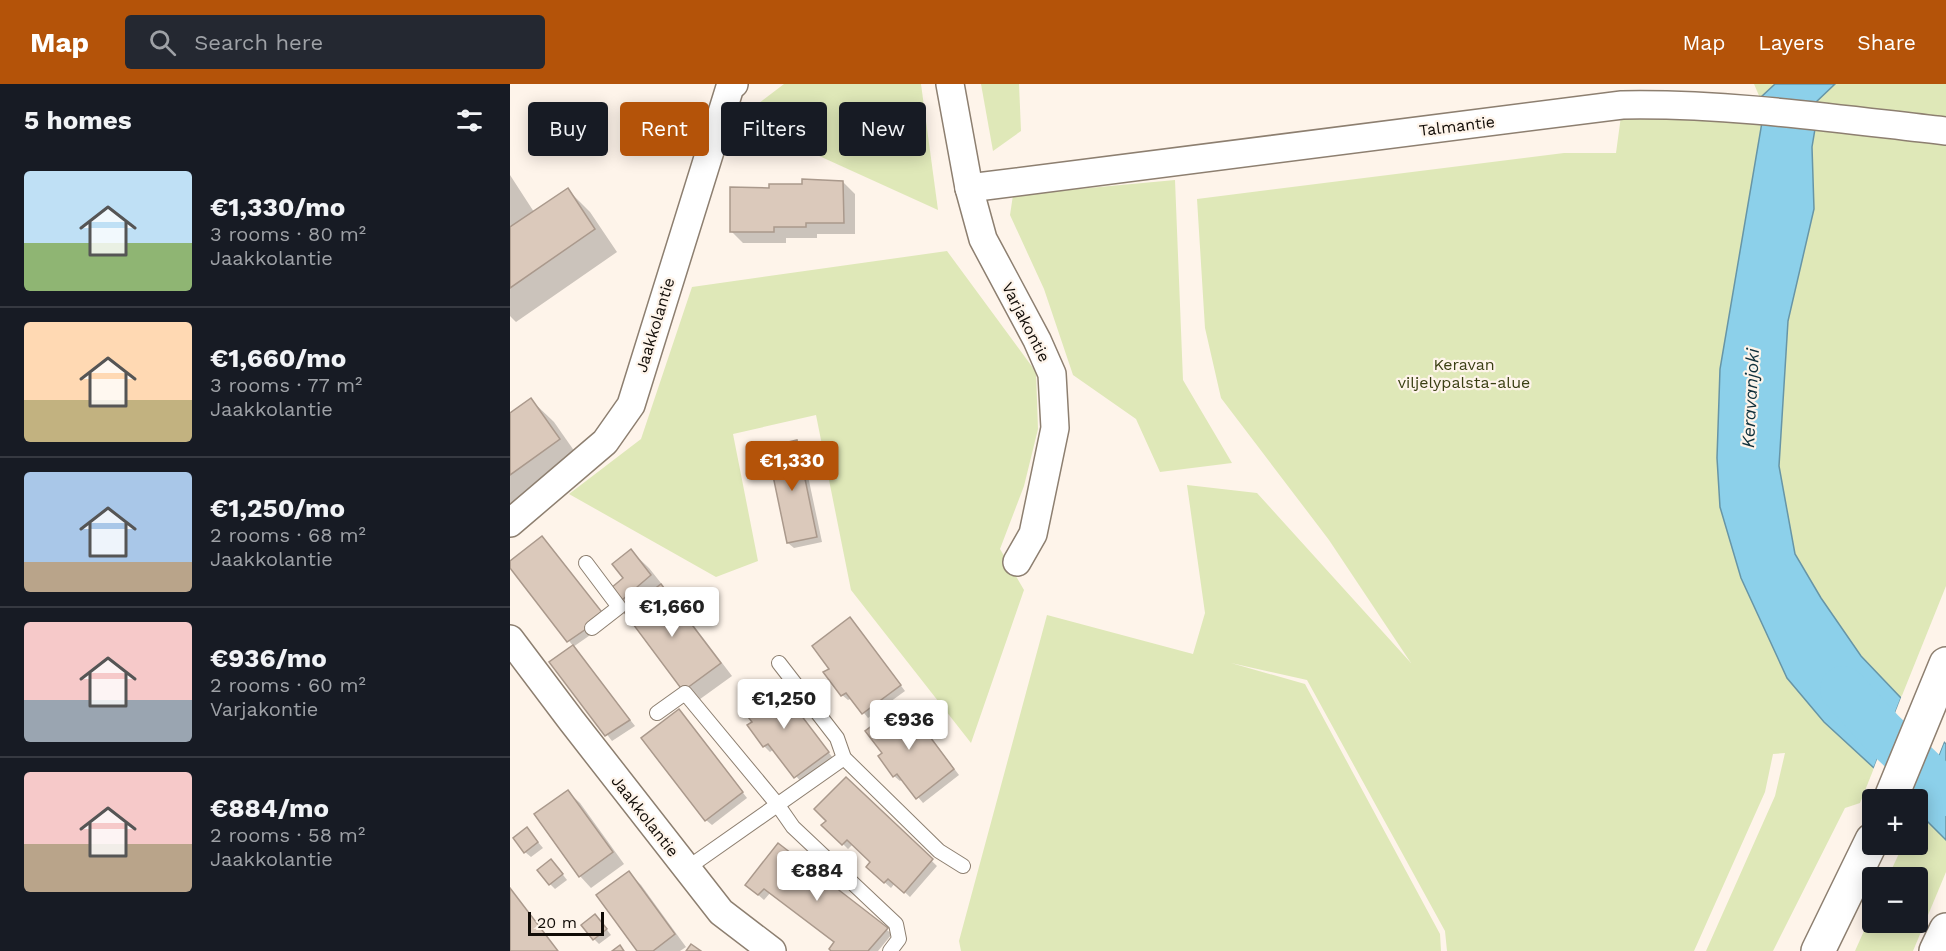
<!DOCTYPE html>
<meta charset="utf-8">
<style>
body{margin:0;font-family:"Work Sans",sans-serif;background:#242831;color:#f1f3f6;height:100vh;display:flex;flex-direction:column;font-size:22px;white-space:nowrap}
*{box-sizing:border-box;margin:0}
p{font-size:20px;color:#9ea1a6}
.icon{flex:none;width:33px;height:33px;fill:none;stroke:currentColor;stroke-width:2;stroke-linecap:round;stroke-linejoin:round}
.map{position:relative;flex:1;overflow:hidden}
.details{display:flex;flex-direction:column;background:#171b24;width:510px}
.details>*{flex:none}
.banner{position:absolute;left:18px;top:18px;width:570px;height:54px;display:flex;gap:12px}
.buttons{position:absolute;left:1352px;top:705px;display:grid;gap:12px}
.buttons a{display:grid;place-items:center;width:66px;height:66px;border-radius:6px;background:#171b24;box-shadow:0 3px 15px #0003;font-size:30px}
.scale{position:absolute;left:18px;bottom:15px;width:76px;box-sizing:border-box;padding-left:6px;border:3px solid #110c07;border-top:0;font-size:16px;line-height:21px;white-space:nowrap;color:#110c07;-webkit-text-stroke:4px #fef4ea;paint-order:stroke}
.price{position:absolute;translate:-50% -51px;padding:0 14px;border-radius:6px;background:#fff;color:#222;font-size:20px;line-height:39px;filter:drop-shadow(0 2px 3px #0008)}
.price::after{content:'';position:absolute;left:50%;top:36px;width:18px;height:14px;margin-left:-9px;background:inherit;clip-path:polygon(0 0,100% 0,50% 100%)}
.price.current{background:#b45309;color:#fff}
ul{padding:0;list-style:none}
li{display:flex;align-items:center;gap:18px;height:150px;padding:0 24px}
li+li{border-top:2px solid #363941}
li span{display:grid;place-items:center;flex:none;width:168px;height:120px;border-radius:6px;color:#555}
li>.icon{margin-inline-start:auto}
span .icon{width:72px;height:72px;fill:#fffc;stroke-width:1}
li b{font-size:26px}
h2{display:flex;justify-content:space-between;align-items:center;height:72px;padding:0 24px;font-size:26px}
.chip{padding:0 21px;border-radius:6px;background:#171b24;box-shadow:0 3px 15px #0003;font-size:21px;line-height:54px}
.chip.current{background:#b45309;color:#fff}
header{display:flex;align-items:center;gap:36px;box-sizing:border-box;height:84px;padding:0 30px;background:#b45309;color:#fff}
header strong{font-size:28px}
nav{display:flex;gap:33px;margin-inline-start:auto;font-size:21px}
.search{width:420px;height:54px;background:#242831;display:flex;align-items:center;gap:15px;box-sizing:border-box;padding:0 21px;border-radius:6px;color:#9ea1a6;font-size:22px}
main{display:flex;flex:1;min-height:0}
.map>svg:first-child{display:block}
.green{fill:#dfe8b8}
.water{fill:#8cd0ea;stroke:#6795a6;stroke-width:1.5}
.pier{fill:#fef4ea}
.shadow{fill:#0003}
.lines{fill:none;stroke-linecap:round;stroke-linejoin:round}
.river{stroke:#8cd0ea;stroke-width:46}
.building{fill:#dbc9bb;stroke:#aa998c;stroke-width:1.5}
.service-casing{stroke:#8d7f70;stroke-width:16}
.minor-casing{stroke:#8d7f70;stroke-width:30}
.motorway-casing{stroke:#8d7f70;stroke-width:36}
.service{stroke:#fff;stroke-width:14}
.minor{stroke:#fff;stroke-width:27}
.motorway{stroke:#fff;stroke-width:33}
.labels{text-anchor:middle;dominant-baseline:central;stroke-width:4.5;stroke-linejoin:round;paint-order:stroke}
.street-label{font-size:16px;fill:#110c07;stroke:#fef4ea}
.park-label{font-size:16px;fill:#3a3f13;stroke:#fef4ea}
.water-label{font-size:18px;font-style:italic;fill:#0f303b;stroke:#fef4ea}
</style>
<header>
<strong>Map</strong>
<div class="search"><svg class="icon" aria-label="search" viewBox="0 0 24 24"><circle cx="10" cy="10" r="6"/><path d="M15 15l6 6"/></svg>Search here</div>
<nav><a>Map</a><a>Layers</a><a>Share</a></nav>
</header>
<main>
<section class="details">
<h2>5 homes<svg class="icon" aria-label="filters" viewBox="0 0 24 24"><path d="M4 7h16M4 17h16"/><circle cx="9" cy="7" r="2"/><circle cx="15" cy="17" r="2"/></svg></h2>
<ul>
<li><span style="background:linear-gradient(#bfe0f5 60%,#8fb573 0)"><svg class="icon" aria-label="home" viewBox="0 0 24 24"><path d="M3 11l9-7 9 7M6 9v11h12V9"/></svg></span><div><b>€1,330/mo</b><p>3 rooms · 80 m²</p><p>Jaakkolantie</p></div></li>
<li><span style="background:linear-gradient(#ffd9b3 65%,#c2b280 0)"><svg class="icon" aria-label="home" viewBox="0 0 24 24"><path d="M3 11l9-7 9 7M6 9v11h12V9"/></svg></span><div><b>€1,660/mo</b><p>3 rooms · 77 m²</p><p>Jaakkolantie</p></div></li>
<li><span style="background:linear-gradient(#a9c7e8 75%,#b9a48a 0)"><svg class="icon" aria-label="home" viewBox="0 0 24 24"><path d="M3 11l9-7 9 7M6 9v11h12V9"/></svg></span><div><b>€1,250/mo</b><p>2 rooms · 68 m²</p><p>Jaakkolantie</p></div></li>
<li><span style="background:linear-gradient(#f6c9c9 65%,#9aa5b1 0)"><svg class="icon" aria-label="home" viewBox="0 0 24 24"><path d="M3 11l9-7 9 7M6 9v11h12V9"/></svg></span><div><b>€936/mo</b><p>2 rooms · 60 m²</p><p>Varjakontie</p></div></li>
<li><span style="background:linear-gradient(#f6c9c9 60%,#b9a48a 0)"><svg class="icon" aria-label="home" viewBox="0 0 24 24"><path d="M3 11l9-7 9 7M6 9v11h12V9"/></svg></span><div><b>€884/mo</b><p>2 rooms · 58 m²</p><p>Jaakkolantie</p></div></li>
</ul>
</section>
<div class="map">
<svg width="1436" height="867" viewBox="0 0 1436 867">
<rect width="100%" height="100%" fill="#fef4ea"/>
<!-- green -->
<g class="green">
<path d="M 274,0 L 411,0 L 428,126 L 228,35 Z"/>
<path d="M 471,0 L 509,0 L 511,47 L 483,67 Z"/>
<path d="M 1244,0 L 1265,0 L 1250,14 Z"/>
<path d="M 1325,0 L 1436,0 L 1436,34 L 1304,20 Z"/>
<path d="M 1111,32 L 1252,38 L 1210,285 L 1207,374 L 1314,638 L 1364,684 L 1350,719 L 1335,724 L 1263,867 L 1196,867 L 1265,712 L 1275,669 L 1263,670 L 1255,708 L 1184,867 L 937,867 L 935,847 L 797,596 L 721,579 L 795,600 L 930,850 L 931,867 L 451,867 L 449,857 L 537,531 L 683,570 L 695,529 L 677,401 L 747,409 L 901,579 L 819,456 L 711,314 L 695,244 L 687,115 L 1054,69 L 1106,69 Z"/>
<path d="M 1305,45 L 1436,59 L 1436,502 L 1391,614 L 1351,572 L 1311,514 L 1285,470 L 1269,382 L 1278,237 L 1304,125 L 1302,63 Z"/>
<path d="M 665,96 L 673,296 L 722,379 L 650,388 L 626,335 L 563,291 L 534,205 L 500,131 L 503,111 Z"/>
<path d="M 437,167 L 526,288 L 528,345 L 514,402 L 490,465 L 514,506 L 461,659 L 341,506 L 306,331 L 223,350 L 248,477 L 206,493 L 59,410 L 131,355 L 182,203 Z"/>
<path d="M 1407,727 L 1436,756 L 1436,788 L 1403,867 L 1345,867 L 1362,829 L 1362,838 L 1407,838 L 1407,794 L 1378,793 L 1393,761 L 1407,760 Z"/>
</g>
<!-- water -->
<g class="water">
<path d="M 1265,0 L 1325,0 L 1304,20 L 1250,14 Z"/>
<path d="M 1252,38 L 1305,45 L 1302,63 L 1304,125 L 1278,237 L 1269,382 L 1285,470 L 1311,514 L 1351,572 L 1391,614 L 1364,684 L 1314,638 L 1277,594 L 1231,494 L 1210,423 L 1207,374 L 1210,285 Z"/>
<path d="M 1434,658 L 1436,660 L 1436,756 L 1407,727 Z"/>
</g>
<!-- pier -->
<g class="pier">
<path d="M 1392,611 L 1394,615 L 1367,685 L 1363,686 Z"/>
<path d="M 1433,655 L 1435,655 L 1407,726 L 1407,718 Z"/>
</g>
<!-- shadow -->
<g class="shadow">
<path d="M 0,91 L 24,128 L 58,106 L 80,128 L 107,168 L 6,238 L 0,232 Z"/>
<path d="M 333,98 L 345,110 L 345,150 L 307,150 L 307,154 L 276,154 L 276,159 L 233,159 L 221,147 L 261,105 Z"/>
<path d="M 21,316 L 44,338 L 72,378 L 0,429 L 0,330 Z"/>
<path d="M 287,358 L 292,364 L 312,458 L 284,464 L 278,459 Z"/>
<path d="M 121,467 L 139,484 L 162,513 L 222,592 L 186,618 L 122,524 L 113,515 Z"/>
<path d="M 0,479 L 99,538 L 63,563 L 125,642 L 102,657 L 41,578 L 63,562 Z"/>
<path d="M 345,541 L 395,607 L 358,634 L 342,614 L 338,616 L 332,611 L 321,585 Z"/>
<path d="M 266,600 L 323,674 L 291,698 L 264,665 L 260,668 L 254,662 L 244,638 Z"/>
<path d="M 399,625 L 449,691 L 413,719 L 393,695 L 390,697 L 384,692 Z"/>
<path d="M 174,632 L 237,714 L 202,741 L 196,736 Z"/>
<path d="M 336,695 L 427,782 L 400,813 L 385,799 L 381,804 L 363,788 L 362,778 L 343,760 L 338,765 L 314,741 L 318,737 Z"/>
<path d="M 58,708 L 70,719 L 114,780 L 81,804 L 70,792 Z"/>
<path d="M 22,751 L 33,764 L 21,773 L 15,768 Z"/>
<path d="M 268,761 L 382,850 L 368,867 L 322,867 L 325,859 L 260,809 L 254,816 L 237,801 Z"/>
<path d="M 47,783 L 57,796 L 45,805 L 40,800 Z"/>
<path d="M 119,789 L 131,801 L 176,863 L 170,867 L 128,867 Z"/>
<path d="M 91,838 L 101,851 L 89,860 L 84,855 Z"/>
</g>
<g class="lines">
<!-- river -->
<path class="river" d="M 1333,605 L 1372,648 L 1436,709"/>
</g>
<!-- building -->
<g class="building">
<path d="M 292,95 L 333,97 L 334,139 L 296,139 L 296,143 L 264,143 L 264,148 L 220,148 L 220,103 L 259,104 L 259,100 L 292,100 Z"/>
<path d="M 58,104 L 85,145 L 0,204 L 0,143 Z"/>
<path d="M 21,314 L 50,355 L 0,391 L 0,329 Z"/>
<path d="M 287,356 L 307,453 L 277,459 L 257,363 Z"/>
<path d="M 32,452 L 95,532 L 57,558 L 0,484 L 0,477 Z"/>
<path d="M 121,465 L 141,491 L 112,516 L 101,504 L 113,494 L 102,480 Z"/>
<path d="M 151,500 L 211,579 L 173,607 L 114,528 Z"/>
<path d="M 340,533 L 391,601 L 352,630 L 336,609 L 331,612 L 313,588 L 319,585 L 302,562 Z"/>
<path d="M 63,561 L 120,636 L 95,652 L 39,578 Z"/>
<path d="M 266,598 L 319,668 L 284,694 L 258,660 L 253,663 L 237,641 L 242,638 L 231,624 Z"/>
<path d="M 394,618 L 444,685 L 406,715 L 387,690 L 383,693 L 368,672 L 372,669 L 355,647 Z"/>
<path d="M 169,625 L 233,708 L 195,737 L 131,654 Z"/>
<path d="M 336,693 L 423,775 L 394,809 L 378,795 L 374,799 L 356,783 L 360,778 L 337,756 L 332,761 L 311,741 L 316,737 L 304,725 Z"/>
<path d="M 58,706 L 103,768 L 69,793 L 24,730 Z"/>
<path d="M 17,743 L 28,758 L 14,769 L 3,754 Z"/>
<path d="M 268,759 L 378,844 L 358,867 L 321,867 L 319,865 L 324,858 L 254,805 L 248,811 L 235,801 Z"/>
<path d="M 41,775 L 53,790 L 39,801 L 27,786 Z"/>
<path d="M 119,787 L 165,850 L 143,867 L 127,867 L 86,811 Z"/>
<path d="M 0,804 L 48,867 L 0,867 Z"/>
<path d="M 85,830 L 97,845 L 83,856 L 71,841 Z"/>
<path d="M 181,860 L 191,867 L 176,867 Z"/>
<path d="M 110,861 L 114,867 L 102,867 Z"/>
</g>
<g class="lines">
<!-- service casing -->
<g class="service-casing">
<g id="service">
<path d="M 76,479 L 109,523 L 82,544"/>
<path d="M 269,579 L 327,654 L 334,674 L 429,767 L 453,782"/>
<path d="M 147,629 L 175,609 L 267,720 L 283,743 L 386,840 L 389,855 L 380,867"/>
<path d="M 176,785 L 334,674"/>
</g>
</g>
<!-- minor casing -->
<g class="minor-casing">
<g id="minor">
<path d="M 440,0 L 459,104 L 473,155 L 527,256 L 542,290 L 545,344 L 523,450 L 507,478"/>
<path d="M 459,104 L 1112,21 C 1220,19 1328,35 1436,47"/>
<path d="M 0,439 L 95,358 L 121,321 L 220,3 L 224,0"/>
<path d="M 0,555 L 61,636 L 211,828 L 262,867"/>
</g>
</g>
<!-- motorway casing -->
<g class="motorway-casing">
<g id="motorway">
<path d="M 1380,716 L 1436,580"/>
<path d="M 1308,867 L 1362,756"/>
<path d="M 1426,867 L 1436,846"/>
</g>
</g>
<!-- service -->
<use href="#service" class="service"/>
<!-- minor -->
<use href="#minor" class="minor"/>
<!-- motorway -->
<use href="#motorway" class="motorway"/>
</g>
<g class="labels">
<!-- street labels -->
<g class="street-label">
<text transform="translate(947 42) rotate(-7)">Talmantie</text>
<text transform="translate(516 238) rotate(63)">Varjakontie</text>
<text transform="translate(145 241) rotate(-73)">Jaakkolantie</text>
<text transform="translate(135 732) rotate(52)">Jaakkolantie</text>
</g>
<!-- park labels -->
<g class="park-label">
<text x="954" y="280">Keravan<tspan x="954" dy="18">viljelypalsta-alue</tspan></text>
</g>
<!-- water labels -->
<g class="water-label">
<text transform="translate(1240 314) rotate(-87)">Keravanjoki</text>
</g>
</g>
</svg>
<div class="buttons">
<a>+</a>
<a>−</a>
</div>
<div class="scale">20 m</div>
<b class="price current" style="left:282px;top:408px">€1,330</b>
<b class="price" style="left:162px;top:554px">€1,660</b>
<b class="price" style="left:274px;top:646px">€1,250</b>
<b class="price" style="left:399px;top:667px">€936</b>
<b class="price" style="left:307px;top:818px">€884</b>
<div class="banner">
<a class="chip">Buy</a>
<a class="chip current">Rent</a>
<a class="chip">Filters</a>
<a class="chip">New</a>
</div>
</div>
</main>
